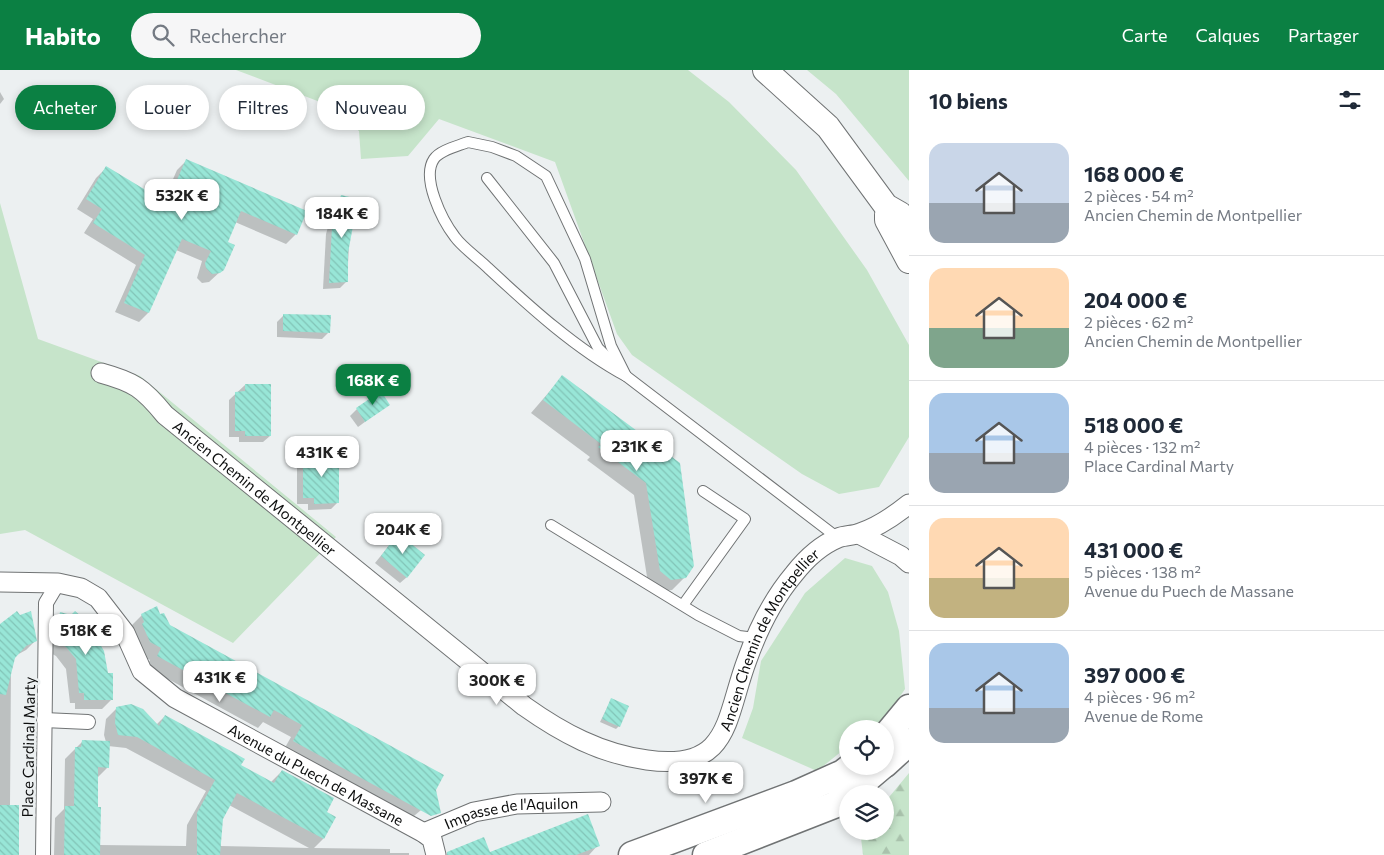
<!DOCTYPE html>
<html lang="fr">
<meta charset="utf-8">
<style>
body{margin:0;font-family:Commissioner,sans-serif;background:#f6f6f7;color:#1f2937;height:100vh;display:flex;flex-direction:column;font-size:19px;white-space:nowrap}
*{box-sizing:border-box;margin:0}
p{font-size:16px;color:#747a83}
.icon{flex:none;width:28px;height:28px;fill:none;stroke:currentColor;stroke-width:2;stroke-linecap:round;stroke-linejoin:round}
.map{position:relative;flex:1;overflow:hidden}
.drawer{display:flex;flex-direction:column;background:#fff;width:475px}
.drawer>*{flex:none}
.banner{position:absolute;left:15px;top:15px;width:475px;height:45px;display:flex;gap:10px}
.controls{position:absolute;left:839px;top:650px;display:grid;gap:10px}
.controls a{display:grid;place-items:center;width:55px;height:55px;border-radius:50%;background:#fff;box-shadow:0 2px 8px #0003;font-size:25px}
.price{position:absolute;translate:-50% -42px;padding:0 11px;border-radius:10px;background:#fff;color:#222;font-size:16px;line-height:32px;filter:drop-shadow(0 1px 2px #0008)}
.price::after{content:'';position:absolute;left:50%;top:30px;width:15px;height:11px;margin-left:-8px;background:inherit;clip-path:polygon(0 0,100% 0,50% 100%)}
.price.on{background:#0b8043;color:#fff}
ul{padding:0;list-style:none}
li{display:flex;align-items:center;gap:15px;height:125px;padding:0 20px}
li+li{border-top:1px solid #e0e1e3}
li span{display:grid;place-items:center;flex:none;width:140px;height:100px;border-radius:15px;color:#555}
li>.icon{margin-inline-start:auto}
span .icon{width:60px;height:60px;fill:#fffc;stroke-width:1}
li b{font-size:21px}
h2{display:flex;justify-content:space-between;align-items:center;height:60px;padding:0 20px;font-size:21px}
.tag{padding:0 18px;border-radius:22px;background:#fff;box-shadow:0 2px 8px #0003;font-size:18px;line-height:45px}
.tag.on{background:#0b8043;color:#fff}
header{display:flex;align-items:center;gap:30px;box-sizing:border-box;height:70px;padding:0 25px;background:#0b8043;color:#fff}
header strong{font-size:24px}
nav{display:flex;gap:28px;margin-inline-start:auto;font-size:18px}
.search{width:350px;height:45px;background:#f6f6f7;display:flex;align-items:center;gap:12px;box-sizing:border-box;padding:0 18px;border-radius:28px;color:#747a83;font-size:19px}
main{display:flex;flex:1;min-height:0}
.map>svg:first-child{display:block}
.green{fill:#c6e4ca}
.forest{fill:url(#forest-firs)}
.shadow{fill:#0003;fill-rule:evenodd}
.building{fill:url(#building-back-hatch)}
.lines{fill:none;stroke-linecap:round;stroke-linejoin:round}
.service-casing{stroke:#707374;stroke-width:12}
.pedestrian-casing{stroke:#707374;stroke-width:16}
.minor-casing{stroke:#707374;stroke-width:21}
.tertiary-casing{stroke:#707374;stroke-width:26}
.secondary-casing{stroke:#707374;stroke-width:29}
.service{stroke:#fff;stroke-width:10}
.pedestrian{stroke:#fff;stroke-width:14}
.minor{stroke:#fff;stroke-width:19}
.tertiary{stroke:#fff;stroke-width:24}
.secondary{stroke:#fff;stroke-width:26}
.labels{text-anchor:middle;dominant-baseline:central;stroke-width:5;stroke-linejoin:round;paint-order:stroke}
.street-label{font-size:15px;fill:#0c0d0d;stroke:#ecf0f1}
</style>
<header>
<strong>Habito</strong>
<div class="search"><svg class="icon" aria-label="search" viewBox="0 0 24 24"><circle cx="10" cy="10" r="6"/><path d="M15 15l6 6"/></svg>Rechercher</div>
<nav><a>Carte</a><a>Calques</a><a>Partager</a></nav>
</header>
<main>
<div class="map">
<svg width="909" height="785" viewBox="0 0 909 785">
<defs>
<pattern id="forest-firs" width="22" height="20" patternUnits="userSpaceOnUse" patternTransform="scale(1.25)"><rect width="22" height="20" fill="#c6e4ca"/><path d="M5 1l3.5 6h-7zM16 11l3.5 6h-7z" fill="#a9c2ac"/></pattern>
<pattern id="building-back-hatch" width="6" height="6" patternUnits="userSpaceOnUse" patternTransform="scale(1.25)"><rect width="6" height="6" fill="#98e6d7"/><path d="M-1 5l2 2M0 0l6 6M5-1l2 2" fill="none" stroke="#82c4b7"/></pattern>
</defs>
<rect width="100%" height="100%" fill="#ecf0f1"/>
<!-- green -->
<g class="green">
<path d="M 236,0 L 688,0 L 729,32 L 796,100 L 867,200 L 909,275 L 909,367 L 879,417 L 839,424 L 802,404 L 632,285 L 617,264 L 555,92 L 439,49 L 408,86 L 361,89 L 359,61 L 328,35 Z"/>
<path d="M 807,0 L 909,0 L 909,111 L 836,24 Z"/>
<path d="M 0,133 L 38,269 L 140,306 L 336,467 L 233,573 L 25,460 L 0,464 Z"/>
<path d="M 845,488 L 872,496 L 888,522 L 899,561 L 905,619 L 885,649 L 872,659 L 848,659 L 847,677 L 817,701 L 742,668 L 753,638 L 761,591 L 805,523 Z"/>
</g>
<!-- forest -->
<path class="forest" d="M 909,703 L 909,785 L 863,785 L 861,768 L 864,761 L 885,761 L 885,732 Z"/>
<!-- shadow -->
<g class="shadow">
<path d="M 0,22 L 4,29 L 0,34 Z"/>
<path d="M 187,90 L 296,164 L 286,174 L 235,152 L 226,172 L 222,200 L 209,212 L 202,213 L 197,208 L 202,191 L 176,180 L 148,243 L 139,252 L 115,242 L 136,195 L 84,163 L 93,149 L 77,139 L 96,108 L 106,98 L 163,132 L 177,100 Z"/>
<path d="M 342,127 L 350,159 L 347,211 L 340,218 L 323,219 L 326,164 L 335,133 Z"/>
<path d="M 284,245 L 329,262 L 322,269 L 277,267 L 277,252 Z"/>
<path d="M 562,307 L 679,393 L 685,507 L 672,520 L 659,522 L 648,513 L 634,425 L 587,390 L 590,387 L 531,343 Z"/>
<path d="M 245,315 L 270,366 L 263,372 L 239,372 L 239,367 L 229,367 L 229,330 Z"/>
<path d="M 388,335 L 358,357 L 350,346 L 357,339 Z"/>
<path d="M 315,382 L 338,432 L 331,439 L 308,440 L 308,434 L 297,434 L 297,396 Z"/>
<path d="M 392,472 L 407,507 L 400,513 L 375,493 Z"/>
<path d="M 61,544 L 95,567 L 112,629 L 102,639 L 75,639 L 75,633 L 70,633 L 66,599 L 56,586 L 45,580 L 51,553 Z"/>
<path d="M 142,545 L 160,546 L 169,556 L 427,735 L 408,751 L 282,683 L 291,667 L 263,652 L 258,658 L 146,597 L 150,590 L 138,584 L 130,557 Z"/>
<path d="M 0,556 L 35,571 L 26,580 L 15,586 L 11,600 L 10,736 L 18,785 L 0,785 Z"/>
<path d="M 611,630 L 619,656 L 616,659 L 600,652 Z"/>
<path d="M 117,638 L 156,655 L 165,646 L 239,696 L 270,713 L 282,701 L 325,742 L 323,769 L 314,778 L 390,779 L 390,783 L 409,783 L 409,785 L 54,785 L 55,748 L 64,739 L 65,689 L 82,672 L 106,672 L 104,665 L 106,649 ZM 108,676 L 126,678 L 206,721 L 187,755 L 186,776 L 99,775 L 97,708 L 108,697 ZM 229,735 L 309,778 L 220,776 L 222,749 Z"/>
<path d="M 598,775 L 589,785 L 448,785 Z"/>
</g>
<!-- building -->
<g class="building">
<path d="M 186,89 L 307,141 L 297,165 L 241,141 L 228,172 L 235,175 L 224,200 L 220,203 L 212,204 L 206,198 L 205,193 L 211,181 L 182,169 L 149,243 L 124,233 L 145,185 L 93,153 L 102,139 L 86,129 L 106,96 L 167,133 Z"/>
<path d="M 341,125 L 358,129 L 348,183 L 348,212 L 329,213 L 332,157 Z"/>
<path d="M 283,244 L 331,245 L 330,263 L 283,261 Z"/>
<path d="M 562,305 L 680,393 L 694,496 L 686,508 L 671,510 L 660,501 L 646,413 L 598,377 L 601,374 L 543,330 Z"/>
<path d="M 245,314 L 271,314 L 271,366 L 245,366 L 245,361 L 235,361 L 235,322 L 245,321 Z"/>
<path d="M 381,321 L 390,335 L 365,352 L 356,338 Z"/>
<path d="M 315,381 L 339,381 L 339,433 L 314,434 L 314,428 L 303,428 L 303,389 L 314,389 Z"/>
<path d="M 398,463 L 425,485 L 407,508 L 381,486 Z"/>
<path d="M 157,536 L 160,544 L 164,543 L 170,555 L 444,705 L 436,720 L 441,743 L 431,746 L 293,671 L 302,655 L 274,640 L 270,647 L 157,586 L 161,578 L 150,572 L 142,554 L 144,552 L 141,544 Z"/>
<path d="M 17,541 L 20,545 L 31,541 L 37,571 L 26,576 L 15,588 L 6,625 L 0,624 L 0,554 Z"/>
<path d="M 75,541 L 100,563 L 96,567 L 104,581 L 108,603 L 113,603 L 113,630 L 84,630 L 84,623 L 79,623 L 76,589 L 66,577 L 54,570 L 60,542 L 71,545 Z"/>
<path d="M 611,628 L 629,636 L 620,657 L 602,649 Z"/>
<path d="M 131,634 L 143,639 L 159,656 L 165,645 L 229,680 L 245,689 L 241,695 L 274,713 L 282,700 L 334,728 L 327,742 L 336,747 L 324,769 L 237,723 L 223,749 L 220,785 L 197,785 L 197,743 L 215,710 L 137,667 L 118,665 L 115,653 L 116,637 Z"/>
<path d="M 82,670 L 110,671 L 109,698 L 98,697 L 98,737 L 101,737 L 100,785 L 64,785 L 65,736 L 74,736 L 75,677 L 81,677 Z"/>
<rect x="0" y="735" width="19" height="50"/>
<path d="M 588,744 L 600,776 L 576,785 L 447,785 L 447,782 L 484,767 L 490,782 Z"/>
</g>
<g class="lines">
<!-- service casing -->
<g class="service-casing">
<g id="service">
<path d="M 468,72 L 492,77 L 516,86 L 546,106 L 585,189 L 611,276 L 626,306 C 576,279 530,237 488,198 C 478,188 463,178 455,167 C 442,150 421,108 434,89 C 440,80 458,76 468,72 Z"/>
<path d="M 487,108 L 554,193 L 598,278 L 626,306 L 838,468"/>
<path d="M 551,455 L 698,545 L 739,566 L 755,568"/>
<path d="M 683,535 L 745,449 L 703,421"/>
</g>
</g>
<!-- pedestrian casing -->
<g class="pedestrian-casing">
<g id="pedestrian">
<path d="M 44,650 L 88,652"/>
<path d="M 43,785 L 46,533 L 58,513"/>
</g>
</g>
<!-- minor casing -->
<g class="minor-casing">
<g id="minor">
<path id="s1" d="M 101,303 C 134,312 143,318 165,345 L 524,636 C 562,663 601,684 647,690 C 731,702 725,648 747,590 C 758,559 773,529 794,504 C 805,490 821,475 838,468 C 845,465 853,466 860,463 C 878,457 894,446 909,434"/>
<path d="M 859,464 L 901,486 L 909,493"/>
<path id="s2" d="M 0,512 L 58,513 L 81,518 L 98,528 L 125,563 L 142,601 L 175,628 L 424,763 L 432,769 L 436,785"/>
<path id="s3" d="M 424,763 L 474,742 L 517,734 L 601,732"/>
</g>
</g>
<!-- tertiary casing -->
<g class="tertiary-casing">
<g id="tertiary">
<path d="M 765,0 L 828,57 L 886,136 L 900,144 L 909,160"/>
<path d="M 887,145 L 887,150 L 909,191"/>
</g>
</g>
<!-- secondary casing -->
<g class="secondary-casing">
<g id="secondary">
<path d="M 885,667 L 909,638"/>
<path d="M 885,694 L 909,672"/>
<path d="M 849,724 L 882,696"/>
<path d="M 632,785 L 796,724 L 843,703 L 852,696"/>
<path d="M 706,785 L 834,735 L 848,725"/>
</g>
</g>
<!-- service -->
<use href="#service" class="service"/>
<!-- pedestrian -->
<use href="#pedestrian" class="pedestrian"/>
<!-- minor -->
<use href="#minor" class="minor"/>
<!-- tertiary -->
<use href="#tertiary" class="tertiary"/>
<!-- secondary -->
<use href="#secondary" class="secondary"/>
</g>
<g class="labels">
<!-- street labels -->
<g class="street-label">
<text stroke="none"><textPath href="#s1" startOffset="194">Ancien Chemin de Montpellier</textPath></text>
<text stroke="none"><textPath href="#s1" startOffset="868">Ancien Chemin de Montpellier</textPath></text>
<text transform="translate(28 677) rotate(-89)">Place Cardinal Marty</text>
<text stroke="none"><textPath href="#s2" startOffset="390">Avenue du Puech de Massane</textPath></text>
<text stroke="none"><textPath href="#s3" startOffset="91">Impasse de l'Aquilon</textPath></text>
</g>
</g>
</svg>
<div class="controls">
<a><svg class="icon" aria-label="locate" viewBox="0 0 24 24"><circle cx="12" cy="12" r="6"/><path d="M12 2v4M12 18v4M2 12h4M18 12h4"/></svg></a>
<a><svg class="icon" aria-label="layers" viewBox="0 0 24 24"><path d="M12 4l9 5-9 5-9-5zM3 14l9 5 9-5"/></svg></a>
</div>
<b class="price" style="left:182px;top:151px">532K €</b>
<b class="price" style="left:342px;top:169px">184K €</b>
<b class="price on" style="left:373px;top:336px">168K €</b>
<b class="price" style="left:637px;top:402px">231K €</b>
<b class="price" style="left:322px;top:408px">431K €</b>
<b class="price" style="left:403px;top:485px">204K €</b>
<b class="price" style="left:86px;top:586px">518K €</b>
<b class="price" style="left:220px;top:633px">431K €</b>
<b class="price" style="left:497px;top:636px">300K €</b>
<b class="price" style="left:706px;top:734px">397K €</b>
<div class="banner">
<a class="tag on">Acheter</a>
<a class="tag">Louer</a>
<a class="tag">Filtres</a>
<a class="tag">Nouveau</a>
</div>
</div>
<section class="drawer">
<h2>10 biens<svg class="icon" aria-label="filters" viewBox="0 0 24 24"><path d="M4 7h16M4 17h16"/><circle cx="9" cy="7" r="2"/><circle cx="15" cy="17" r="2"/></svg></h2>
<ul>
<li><span style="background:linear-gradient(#c9d6e8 60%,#9aa5b1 0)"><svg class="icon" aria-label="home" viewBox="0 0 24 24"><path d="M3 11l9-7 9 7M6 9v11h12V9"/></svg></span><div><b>168 000 €</b><p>2 pièces · 54 m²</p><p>Ancien Chemin de Montpellier</p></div></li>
<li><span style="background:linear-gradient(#ffd9b3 60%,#7fa58c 0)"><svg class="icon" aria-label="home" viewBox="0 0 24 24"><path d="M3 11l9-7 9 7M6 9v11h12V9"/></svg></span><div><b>204 000 €</b><p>2 pièces · 62 m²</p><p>Ancien Chemin de Montpellier</p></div></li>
<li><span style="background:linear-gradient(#a9c7e8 60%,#9aa5b1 0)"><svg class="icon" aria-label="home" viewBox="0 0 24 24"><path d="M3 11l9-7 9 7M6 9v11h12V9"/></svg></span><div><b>518 000 €</b><p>4 pièces · 132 m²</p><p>Place Cardinal Marty</p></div></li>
<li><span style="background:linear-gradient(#ffd9b3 60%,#c2b280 0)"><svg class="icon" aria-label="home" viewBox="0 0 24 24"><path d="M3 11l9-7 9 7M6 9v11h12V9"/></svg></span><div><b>431 000 €</b><p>5 pièces · 138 m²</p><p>Avenue du Puech de Massane</p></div></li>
<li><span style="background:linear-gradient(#a9c7e8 65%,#9aa5b1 0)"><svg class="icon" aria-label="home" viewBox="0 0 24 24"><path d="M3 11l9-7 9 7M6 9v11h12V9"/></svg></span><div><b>397 000 €</b><p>4 pièces · 96 m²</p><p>Avenue de Rome</p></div></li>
</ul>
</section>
</main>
